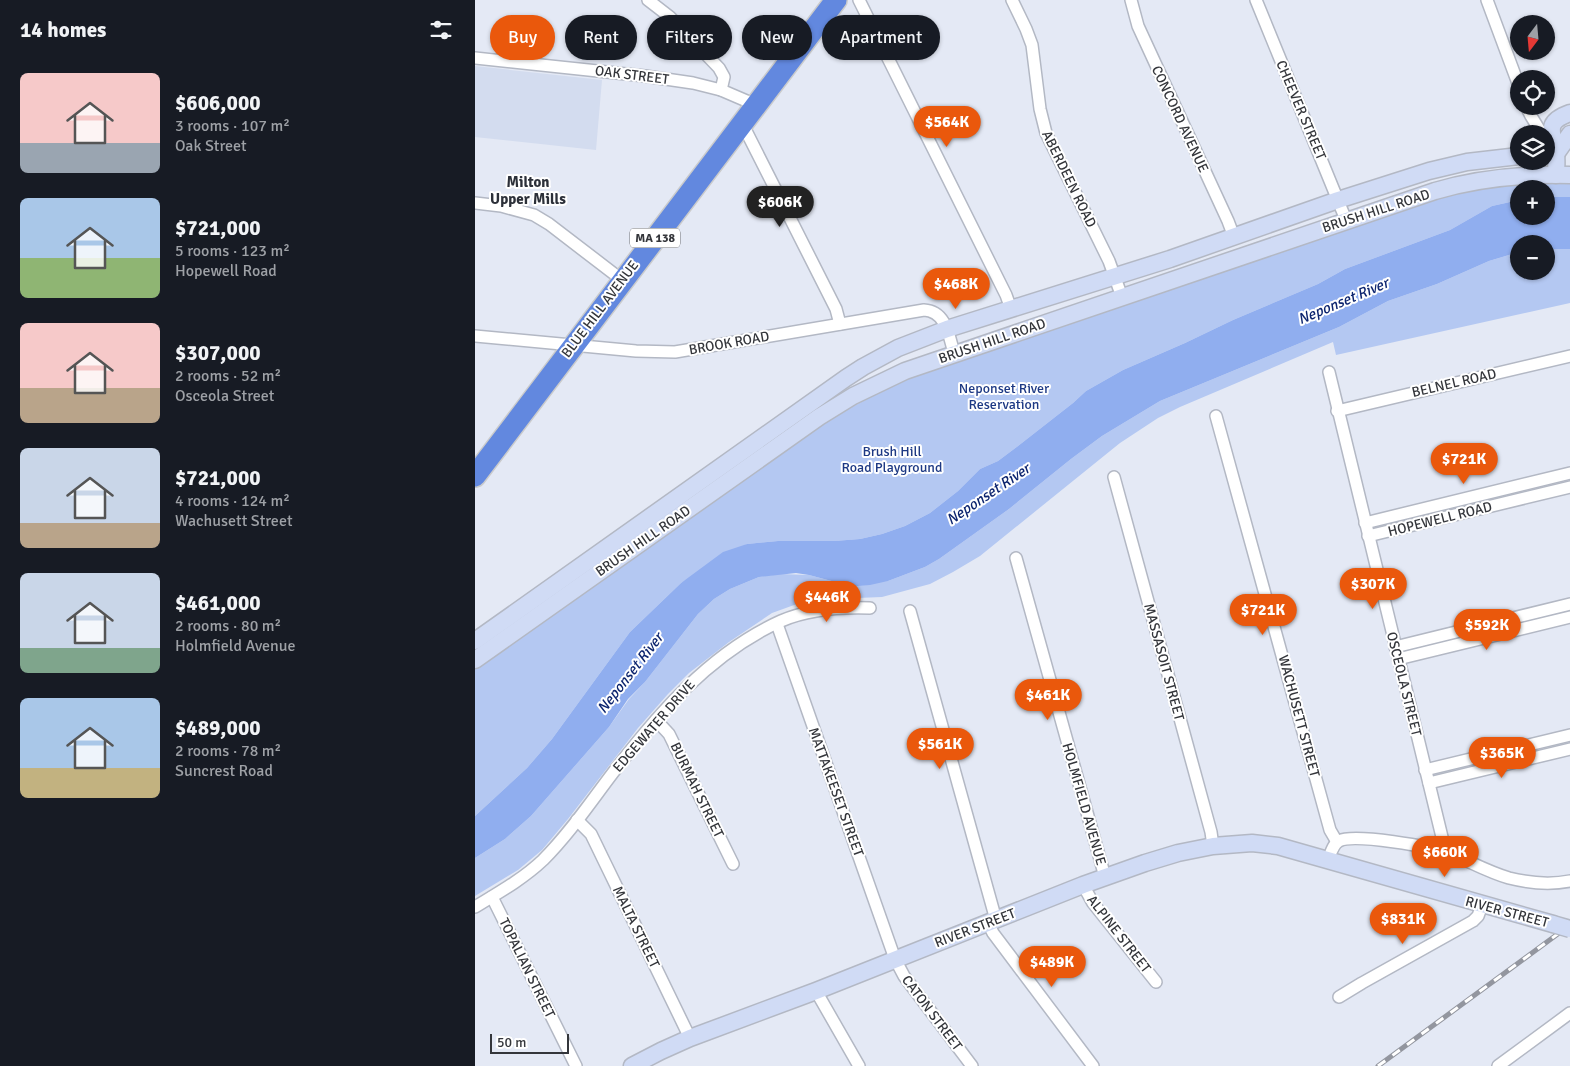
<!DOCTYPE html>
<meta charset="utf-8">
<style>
body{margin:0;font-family:Signika,sans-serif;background:#20242c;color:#f1f3f6;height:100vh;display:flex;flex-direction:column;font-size:19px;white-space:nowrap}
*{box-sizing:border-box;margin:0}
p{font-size:16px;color:#9ea1a6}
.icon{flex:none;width:28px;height:28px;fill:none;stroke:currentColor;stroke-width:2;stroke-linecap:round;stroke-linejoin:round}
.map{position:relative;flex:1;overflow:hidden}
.drawer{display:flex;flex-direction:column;background:#171b24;width:475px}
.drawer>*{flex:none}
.guide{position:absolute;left:15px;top:15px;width:475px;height:45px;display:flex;gap:10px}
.needle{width:32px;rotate:196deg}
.tools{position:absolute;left:1035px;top:15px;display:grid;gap:10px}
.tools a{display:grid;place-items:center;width:45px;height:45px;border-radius:50%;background:#171b24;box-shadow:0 1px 4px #0004;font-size:25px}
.scale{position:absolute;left:15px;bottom:12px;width:79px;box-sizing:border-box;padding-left:5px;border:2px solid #34363b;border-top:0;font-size:14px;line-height:18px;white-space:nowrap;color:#34363b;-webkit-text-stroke:4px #fff;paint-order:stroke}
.price{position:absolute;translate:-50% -42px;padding:0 11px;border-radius:18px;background:#ea580c;color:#fff;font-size:16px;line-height:32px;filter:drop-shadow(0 1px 2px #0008)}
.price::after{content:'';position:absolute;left:50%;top:30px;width:15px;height:11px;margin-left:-8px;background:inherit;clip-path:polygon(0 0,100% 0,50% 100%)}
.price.current{background:#222;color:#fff}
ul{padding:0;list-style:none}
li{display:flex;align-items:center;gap:15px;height:125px;padding:0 20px}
li span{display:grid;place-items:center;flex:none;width:140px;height:100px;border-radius:8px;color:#555}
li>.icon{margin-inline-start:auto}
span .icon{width:60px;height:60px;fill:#fffc;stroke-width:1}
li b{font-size:21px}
h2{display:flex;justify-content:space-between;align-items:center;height:60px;padding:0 20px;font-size:21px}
.pill{padding:0 18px;border-radius:22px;background:#171b24;box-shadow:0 1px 4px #0004;font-size:18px;line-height:45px}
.pill.current{background:#ea580c;color:#fff}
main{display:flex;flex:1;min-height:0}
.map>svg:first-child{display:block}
.built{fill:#d3dcef}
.green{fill:#b4c8f2}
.water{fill:#90aeef}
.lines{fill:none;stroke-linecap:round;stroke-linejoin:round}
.street-casing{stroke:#b3b8c4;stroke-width:14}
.secondary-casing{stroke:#b3b8c4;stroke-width:19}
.highway-casing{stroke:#cacbcc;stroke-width:24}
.street{stroke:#fff;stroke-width:11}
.secondary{stroke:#d0dbf5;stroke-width:16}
.highway{stroke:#6288df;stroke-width:21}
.rail-casing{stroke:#93969f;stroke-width:5}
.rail{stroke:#fff;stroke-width:3;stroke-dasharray:9;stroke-linecap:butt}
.secondary-bridge-casing{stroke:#b3b8c4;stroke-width:19;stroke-linecap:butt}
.secondary-bridge{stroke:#d0dbf5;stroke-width:16}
.labels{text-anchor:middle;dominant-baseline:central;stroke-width:4;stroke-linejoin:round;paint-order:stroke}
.shield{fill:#fff;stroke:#717276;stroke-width:1}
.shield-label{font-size:12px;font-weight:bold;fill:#34363b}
.street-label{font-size:14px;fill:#34363b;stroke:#fff}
.park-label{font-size:14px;fill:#1d3984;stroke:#fff}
.neighbourhood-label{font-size:15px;font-weight:bold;fill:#2c3039;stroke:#fff}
.water-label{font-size:15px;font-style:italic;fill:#0d256f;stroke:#fff}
</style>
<main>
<section class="drawer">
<h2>14 homes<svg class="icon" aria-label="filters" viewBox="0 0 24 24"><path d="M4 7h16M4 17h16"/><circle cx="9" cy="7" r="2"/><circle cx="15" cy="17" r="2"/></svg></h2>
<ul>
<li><span style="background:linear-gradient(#f6c9c9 70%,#9aa5b1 0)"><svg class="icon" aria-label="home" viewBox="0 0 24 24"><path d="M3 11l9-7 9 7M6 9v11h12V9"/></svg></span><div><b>$606,000</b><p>3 rooms · 107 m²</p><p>Oak Street</p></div></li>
<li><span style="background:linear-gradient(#a9c7e8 60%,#8fb573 0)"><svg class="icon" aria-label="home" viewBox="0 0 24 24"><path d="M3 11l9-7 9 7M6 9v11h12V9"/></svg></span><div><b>$721,000</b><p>5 rooms · 123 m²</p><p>Hopewell Road</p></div></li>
<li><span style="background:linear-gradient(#f6c9c9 65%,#b9a48a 0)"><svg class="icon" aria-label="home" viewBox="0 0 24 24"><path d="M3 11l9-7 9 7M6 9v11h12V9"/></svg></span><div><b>$307,000</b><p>2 rooms · 52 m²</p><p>Osceola Street</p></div></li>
<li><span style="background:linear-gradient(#c9d6e8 75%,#b9a48a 0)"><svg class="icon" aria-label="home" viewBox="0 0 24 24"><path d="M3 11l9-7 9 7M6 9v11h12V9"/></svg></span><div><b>$721,000</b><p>4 rooms · 124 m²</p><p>Wachusett Street</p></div></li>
<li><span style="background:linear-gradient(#c9d6e8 75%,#7fa58c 0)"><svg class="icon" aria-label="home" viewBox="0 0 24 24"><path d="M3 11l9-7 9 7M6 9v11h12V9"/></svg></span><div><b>$461,000</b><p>2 rooms · 80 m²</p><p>Holmfield Avenue</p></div></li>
<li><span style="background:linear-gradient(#a9c7e8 70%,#c2b280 0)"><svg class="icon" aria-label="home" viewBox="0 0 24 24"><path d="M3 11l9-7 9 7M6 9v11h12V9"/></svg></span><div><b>$489,000</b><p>2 rooms · 78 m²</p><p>Suncrest Road</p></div></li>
</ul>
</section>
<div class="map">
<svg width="1095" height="1066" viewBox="0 0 1095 1066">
<rect width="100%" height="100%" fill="#e4e9f5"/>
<!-- built -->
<path class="built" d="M 0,66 L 127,80 L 121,150 L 0,137 Z"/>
<!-- green -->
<g class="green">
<path d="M 1073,183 L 1095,184 L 1095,197 L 1071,197 L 1071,189 L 1044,189 L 1044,200 L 1017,206 L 975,230 L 870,269 L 843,284 L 758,320 L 710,343 L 648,370 L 611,391 L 598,403 L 543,446 L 523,461 L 505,469 L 483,491 L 455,513 L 430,526 L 407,534 L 385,539 L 359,541 L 303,541 L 272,544 L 206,583 L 155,632 L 77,739 L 52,768 L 0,816 L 0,669 L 148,564 L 354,420 L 404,392 L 445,374 L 974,195 L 1037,184 Z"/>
<path d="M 1071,249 L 1095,249 L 1095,303 L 861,355 L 858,342 L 705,407 L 683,418 L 645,443 L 505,556 L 478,572 L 455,584 L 407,597 L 333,600 L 297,613 L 254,642 L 214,673 L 193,694 L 163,728 L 93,819 L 67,850 L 43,870 L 0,896 L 0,858 L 30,839 L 56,816 L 134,727 L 154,699 L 170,682 L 223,614 L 239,599 L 255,589 L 284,577 L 305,574 L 334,575 L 364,583 L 413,581 L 450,567 L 464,559 L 534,509 L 596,459 L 627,436 L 685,401 L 864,327 L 913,301 L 962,284 L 1014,261 L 1044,252 L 1044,271 L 1071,271 Z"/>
</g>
<!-- water -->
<path class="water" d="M 1071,197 L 1095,197 L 1095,249 L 1071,249 L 1071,244 L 1044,244 L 1044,252 L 1014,261 L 962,284 L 913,301 L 864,327 L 685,401 L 627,436 L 596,459 L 534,509 L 464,559 L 450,567 L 413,581 L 395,585 L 382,586 L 364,583 L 334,575 L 321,573 L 284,577 L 255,589 L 239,599 L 223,614 L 170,682 L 153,699 L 134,727 L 56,816 L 30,839 L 0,858 L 0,816 L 52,768 L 77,739 L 155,632 L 206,583 L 248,552 L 272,544 L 303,541 L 359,541 L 385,539 L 407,534 L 430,526 L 455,513 L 483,491 L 505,469 L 523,461 L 543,446 L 598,403 L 611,391 L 648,370 L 710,343 L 758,320 L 843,284 L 870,269 L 975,230 L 1017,206 L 1044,200 L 1044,216 L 1071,216 Z"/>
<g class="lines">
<!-- street casing -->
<g class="street-casing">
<g id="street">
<path d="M 173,0 L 195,17 L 244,68 L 249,77 L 246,90"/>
<path d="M 384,0 L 531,295 L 536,309"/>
<path d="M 537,0 L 551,29 L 557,45 L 565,109 L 571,133 L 634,261 L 647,297"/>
<path d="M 656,0 L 663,26 L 753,221 L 759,237"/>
<path d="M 781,0 L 871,220"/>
<path d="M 1012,0 L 1044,86"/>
<path d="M 0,58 L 170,76 L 218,83 L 246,90 L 281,105"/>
<path d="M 1051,106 L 1056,116 L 1067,134"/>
<path d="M 267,123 L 361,309 L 365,324"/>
<path d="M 0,203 L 26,206 L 59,215 L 74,224 L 147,280"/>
<path d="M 0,336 L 161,351 L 200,352 L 449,310 C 471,311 474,336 479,353"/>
<path d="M 854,372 L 967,837 L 965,850"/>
<path d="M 862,411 L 1095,356"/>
<path d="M 741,416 L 855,830 L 862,842"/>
<path d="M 639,477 L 736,832 L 738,846"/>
<path d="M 890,523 L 1095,473"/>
<path d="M 893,536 L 1095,487"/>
<path d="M 541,558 L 630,877"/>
<path d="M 435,611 L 521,920"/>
<path d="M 302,624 L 420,959 L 429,976 L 497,1066"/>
<path d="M 920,647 L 1095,604"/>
<path d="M 923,659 L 1095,617"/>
<path d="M 181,720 L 194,734 L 258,864"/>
<path d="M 950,770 L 1095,735"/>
<path d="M 954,783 L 1095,749"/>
<path d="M 102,820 L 116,834 L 215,1038"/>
<path d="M 853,860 C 856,853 858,844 864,841 C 879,833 957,847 974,853 C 994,861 1013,872 1034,878 C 1054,883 1075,885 1095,881"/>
<path d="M 608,885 L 618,903 L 681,982"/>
<path d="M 17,897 L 101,1066"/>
<path d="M 0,907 C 23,893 48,879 68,860 C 94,834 115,803 137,774 C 183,714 235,653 306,621 C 334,609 366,607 395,608"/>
<path d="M 513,923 L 518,933 L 618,1066"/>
<path d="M 341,991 L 384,1066"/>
<path d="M 864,997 L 887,983 L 998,921 L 1003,916 L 1007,905"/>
<path d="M 1023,1066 L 1095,1013"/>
</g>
</g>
<!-- secondary casing -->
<g class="secondary-casing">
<g id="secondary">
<path d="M 1081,154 L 1095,134"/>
<path d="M 1081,175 C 1081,168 1082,161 1081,155 C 1079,133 1067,123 1095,113"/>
<path d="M 0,641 L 371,378 L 388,367 L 423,348 L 472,329 L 695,259 L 863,200 L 954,171 L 992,162 L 1044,156"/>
<path d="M 0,660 L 344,417 L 378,396 L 430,371 L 960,191 C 1004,178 1049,174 1095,175"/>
<path d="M 157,1066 L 186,1051 L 215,1038 L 341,991 L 608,885 L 670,863 L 703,853 L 738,846 L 777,843 L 803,846 L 1078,924"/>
</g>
</g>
<!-- highway casing -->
<g class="highway-casing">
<path id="highway" d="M 0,476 L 361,0"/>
</g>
<!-- street -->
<use href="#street" class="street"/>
<!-- secondary -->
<use href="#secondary" class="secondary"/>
<!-- highway -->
<use href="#highway" class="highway"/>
<!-- rail casing -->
<g class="rail-casing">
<path id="rail" d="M 903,1066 L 1095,925"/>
</g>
<!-- rail -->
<use href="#rail" class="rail"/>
<!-- secondary-bridge casing -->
<g class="secondary-bridge-casing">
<path id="secondary-bridge" d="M 1078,924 L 1095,929"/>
</g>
<!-- secondary-bridge -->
<use href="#secondary-bridge" class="secondary-bridge"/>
</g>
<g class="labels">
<!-- shield labels -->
<rect class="shield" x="155" y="228.5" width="50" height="19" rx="4"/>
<g class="shield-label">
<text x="180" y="238">MA 138</text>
</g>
<!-- street labels -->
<g class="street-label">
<text transform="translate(157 75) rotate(7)">OAK STREET</text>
<text transform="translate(826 110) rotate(67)">CHEEVER STREET</text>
<text transform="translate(705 119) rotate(65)">CONCORD AVENUE</text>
<text transform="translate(594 179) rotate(64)">ABERDEEN ROAD</text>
<text transform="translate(901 211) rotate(-18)">BRUSH HILL ROAD</text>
<text transform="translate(125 309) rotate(-53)">BLUE HILL AVENUE</text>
<text transform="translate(517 341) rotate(-19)">BRUSH HILL ROAD</text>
<text transform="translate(254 343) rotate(-10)">BROOK ROAD</text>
<text transform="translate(979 383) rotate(-13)">BELNEL ROAD</text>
<text transform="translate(965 519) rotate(-14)">HOPEWELL ROAD</text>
<text transform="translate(168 541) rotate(-35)">BRUSH HILL ROAD</text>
<text transform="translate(689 662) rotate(75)">MASSASOIT STREET</text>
<text transform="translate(929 684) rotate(76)">OSCEOLA STREET</text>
<text transform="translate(824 716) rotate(75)">WACHUSETT STREET</text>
<text transform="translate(179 726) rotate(-49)">EDGEWATER DRIVE</text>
<text transform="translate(222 790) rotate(64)">BURMAH STREET</text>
<text transform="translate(361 792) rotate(70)">MATTAKEESET STREET</text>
<text transform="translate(609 804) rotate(74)">HOLMFIELD AVENUE</text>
<text transform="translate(1032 912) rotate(15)">RIVER STREET</text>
<text transform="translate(161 927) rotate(64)">MALTA STREET</text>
<text transform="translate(500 928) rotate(-21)">RIVER STREET</text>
<text transform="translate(644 934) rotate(52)">ALPINE STREET</text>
<text transform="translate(52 968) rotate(64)">TOPALIAN STREET</text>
<text transform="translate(457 1013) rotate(53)">CATON STREET</text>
</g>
<!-- park labels -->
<g class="park-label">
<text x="529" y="388">Neponset River<tspan x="529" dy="16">Reservation</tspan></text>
<text x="417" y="451">Brush Hill<tspan x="417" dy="16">Road Playground</tspan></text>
</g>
<!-- neighbourhood labels -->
<g class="neighbourhood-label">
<text x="53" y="182">Milton<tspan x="53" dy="17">Upper Mills</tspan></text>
</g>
<!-- water labels -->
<g class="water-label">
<text transform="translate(868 301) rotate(-23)">Neponset River</text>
<text transform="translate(513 494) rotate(-34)">Neponset River</text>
<text transform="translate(155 673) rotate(-52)">Neponset River</text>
</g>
</g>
</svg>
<div class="tools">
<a><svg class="needle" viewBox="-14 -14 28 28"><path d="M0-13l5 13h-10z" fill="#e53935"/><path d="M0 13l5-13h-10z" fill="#9ea1a6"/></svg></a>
<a><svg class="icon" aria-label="locate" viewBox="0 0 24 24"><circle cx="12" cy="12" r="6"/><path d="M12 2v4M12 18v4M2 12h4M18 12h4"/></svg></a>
<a><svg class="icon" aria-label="layers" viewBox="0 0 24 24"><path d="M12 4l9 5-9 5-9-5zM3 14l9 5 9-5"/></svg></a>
<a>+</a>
<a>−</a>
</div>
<div class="scale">50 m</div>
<b class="price" style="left:472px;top:148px">$564K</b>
<b class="price current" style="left:305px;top:228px">$606K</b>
<b class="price" style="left:481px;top:310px">$468K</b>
<b class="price" style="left:989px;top:485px">$721K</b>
<b class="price" style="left:898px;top:610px">$307K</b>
<b class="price" style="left:352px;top:623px">$446K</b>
<b class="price" style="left:788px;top:636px">$721K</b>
<b class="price" style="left:1012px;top:651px">$592K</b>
<b class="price" style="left:573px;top:721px">$461K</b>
<b class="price" style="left:465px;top:770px">$561K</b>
<b class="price" style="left:1027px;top:779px">$365K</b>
<b class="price" style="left:970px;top:878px">$660K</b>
<b class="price" style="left:928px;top:945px">$831K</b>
<b class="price" style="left:577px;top:988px">$489K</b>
<div class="guide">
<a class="pill current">Buy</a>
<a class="pill">Rent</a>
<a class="pill">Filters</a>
<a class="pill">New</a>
<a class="pill">Apartment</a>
</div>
</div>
</main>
